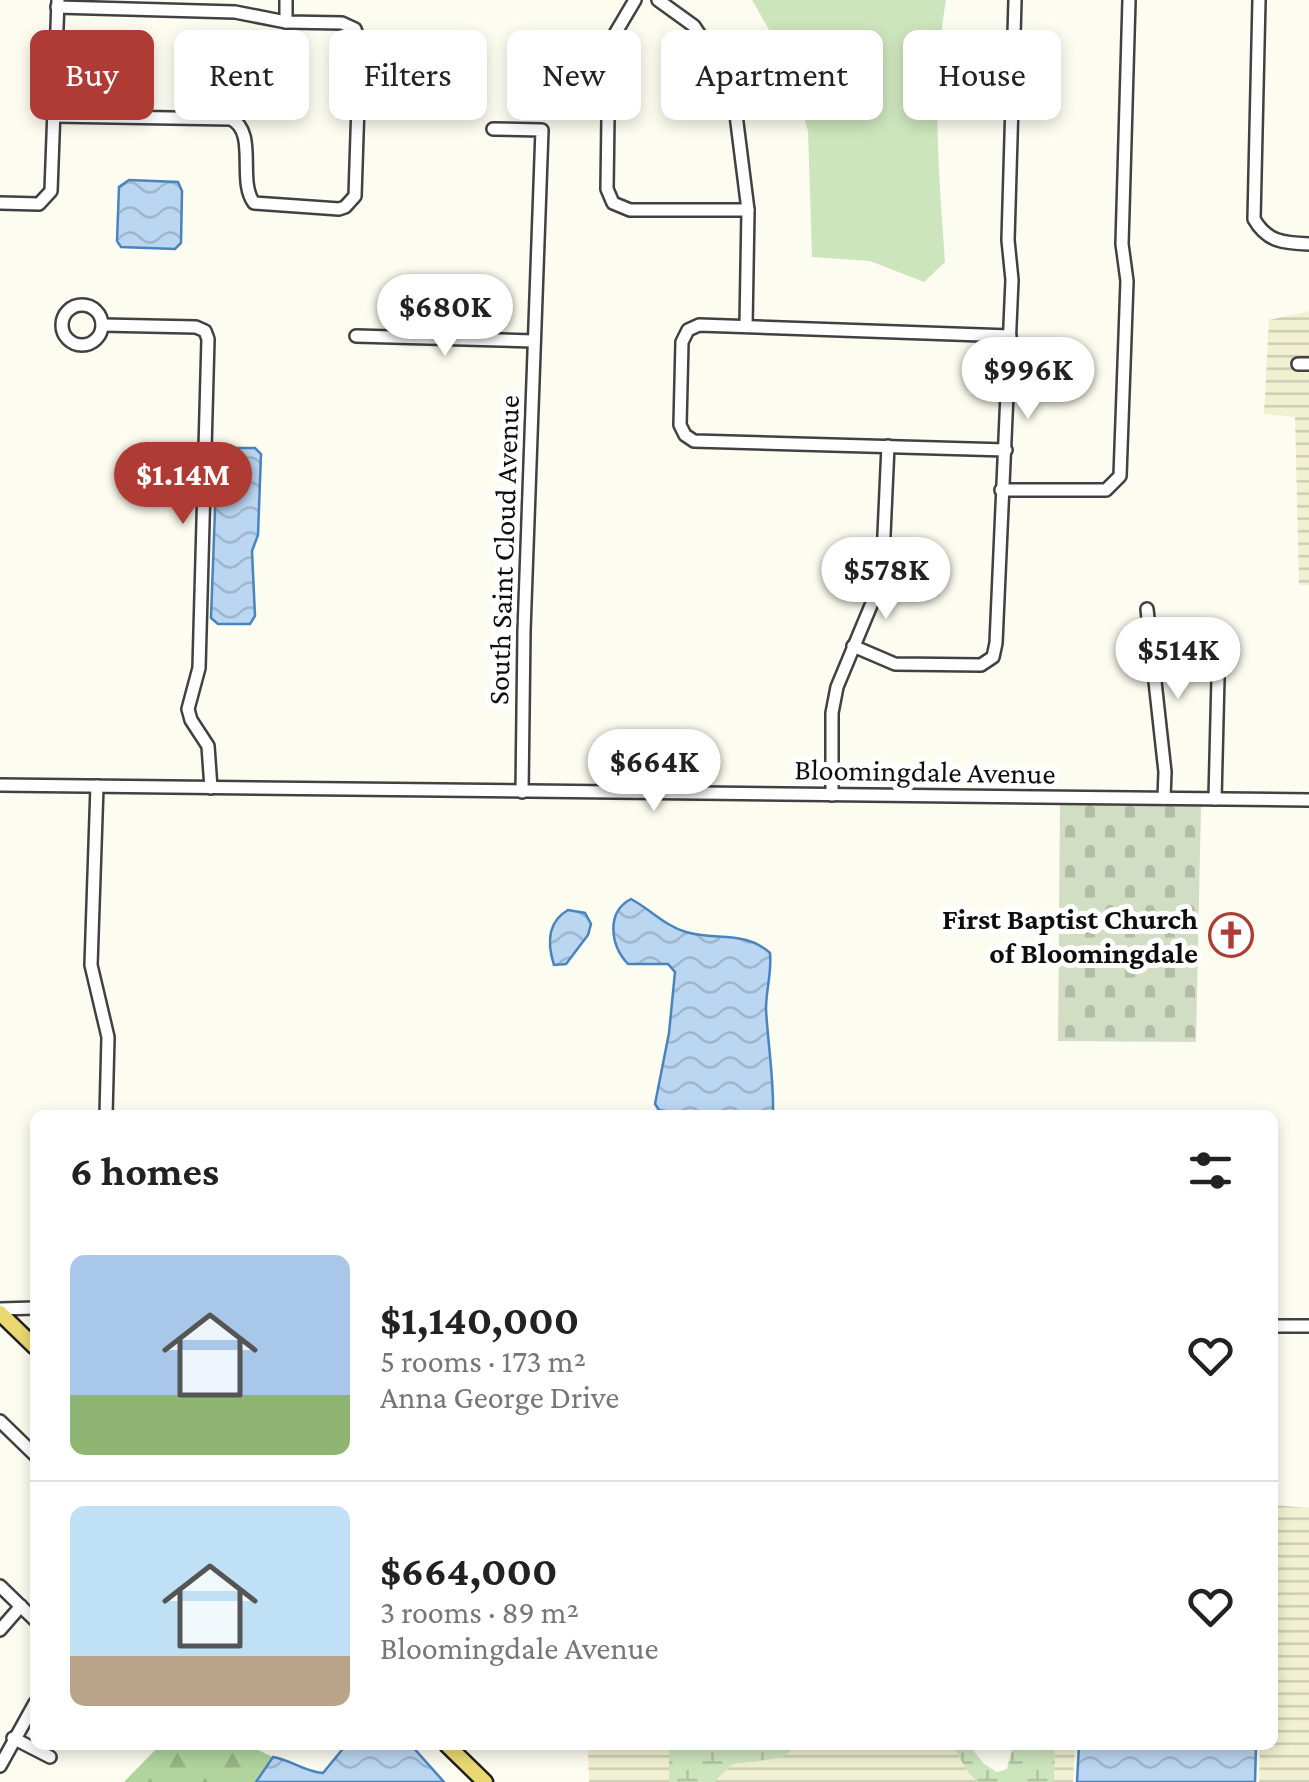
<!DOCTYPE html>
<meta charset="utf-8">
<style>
body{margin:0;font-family:"Crimson Pro",serif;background:#f2f2f2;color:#222;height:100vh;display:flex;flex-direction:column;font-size:38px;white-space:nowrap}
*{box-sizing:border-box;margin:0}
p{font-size:32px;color:#767676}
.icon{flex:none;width:55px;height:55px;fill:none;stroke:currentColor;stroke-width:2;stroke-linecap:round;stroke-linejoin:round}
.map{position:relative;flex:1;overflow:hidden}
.panel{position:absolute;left:30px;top:1110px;width:1248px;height:640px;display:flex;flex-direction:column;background:#fff;border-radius:15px;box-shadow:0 5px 15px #0003}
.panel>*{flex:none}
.guide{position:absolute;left:30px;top:30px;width:1250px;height:90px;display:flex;gap:20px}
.price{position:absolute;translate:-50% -85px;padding:0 22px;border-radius:35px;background:#fff;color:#222;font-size:32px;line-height:65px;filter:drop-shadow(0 2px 5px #0008)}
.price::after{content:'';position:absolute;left:50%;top:60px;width:30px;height:22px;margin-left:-15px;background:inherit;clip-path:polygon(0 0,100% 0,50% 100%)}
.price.active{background:#af3b34;color:#fff}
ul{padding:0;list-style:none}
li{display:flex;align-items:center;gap:30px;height:250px;padding:0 40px}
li+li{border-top:2px solid #e0e0e0}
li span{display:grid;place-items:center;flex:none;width:280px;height:200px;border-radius:15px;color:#555}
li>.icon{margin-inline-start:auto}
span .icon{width:120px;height:120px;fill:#fffc;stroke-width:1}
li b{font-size:42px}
h2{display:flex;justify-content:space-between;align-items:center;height:120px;padding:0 40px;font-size:42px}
.pill{padding:0 35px;border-radius:15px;background:#fff;box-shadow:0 5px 15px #0003;font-size:35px;line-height:90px}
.pill.active{background:#af3b34;color:#fff}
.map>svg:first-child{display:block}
.farmland{fill:url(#farmland-rules)}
.grass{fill:#cde5bd}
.forest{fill:url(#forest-firs)}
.wetland{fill:url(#wetland-marsh)}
.cemetery{fill:url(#cemetery-stones)}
.water{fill:url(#water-waves);stroke:#4884bf;stroke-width:2.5}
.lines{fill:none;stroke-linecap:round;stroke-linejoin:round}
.minor-casing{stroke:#414141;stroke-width:16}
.major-casing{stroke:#1f1f1f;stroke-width:19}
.minor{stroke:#fff;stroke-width:11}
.major{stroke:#ead973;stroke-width:14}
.labels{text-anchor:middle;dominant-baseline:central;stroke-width:10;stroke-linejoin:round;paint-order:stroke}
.street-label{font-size:30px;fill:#0e0e0e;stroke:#fff}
.poi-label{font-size:30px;font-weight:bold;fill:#0e0e0e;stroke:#fff;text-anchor:end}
</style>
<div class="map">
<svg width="1309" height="1782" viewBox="0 0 1309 1782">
<defs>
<pattern id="farmland-rules" width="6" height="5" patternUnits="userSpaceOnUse" patternTransform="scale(2.5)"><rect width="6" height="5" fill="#f1f1d2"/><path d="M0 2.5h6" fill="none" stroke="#cdcdb3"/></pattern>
<pattern id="forest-firs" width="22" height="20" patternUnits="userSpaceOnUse" patternTransform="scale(2.5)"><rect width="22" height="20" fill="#b1d49e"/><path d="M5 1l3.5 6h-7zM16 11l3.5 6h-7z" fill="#97b587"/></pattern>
<pattern id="wetland-marsh" width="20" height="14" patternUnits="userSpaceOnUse" patternTransform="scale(2.5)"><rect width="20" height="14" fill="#cde5bd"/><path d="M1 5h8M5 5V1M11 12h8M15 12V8" fill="none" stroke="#afc3a1"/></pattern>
<pattern id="cemetery-stones" width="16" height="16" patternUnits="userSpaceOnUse" patternTransform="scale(2.5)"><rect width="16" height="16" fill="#d2dec3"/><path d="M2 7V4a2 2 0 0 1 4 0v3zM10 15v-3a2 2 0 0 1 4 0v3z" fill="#b3bda6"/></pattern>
<pattern id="water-waves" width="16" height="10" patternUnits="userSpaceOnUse" patternTransform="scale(2.5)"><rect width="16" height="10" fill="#bad6f0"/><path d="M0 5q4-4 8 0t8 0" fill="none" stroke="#9fb6cd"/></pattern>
</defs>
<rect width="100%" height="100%" fill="#fdfcf0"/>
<!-- farmland -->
<g class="farmland">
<path d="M 1309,311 L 1309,359 L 1294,359 L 1294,368 L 1309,369 L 1309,585 L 1299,585 L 1295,417 L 1264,414 L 1269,320 Z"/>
<path d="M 1273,1505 L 1309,1508 L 1309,1782 L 1259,1782 L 1260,1745 L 1272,1745 L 1274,1717 Z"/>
<path d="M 554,1745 L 669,1745 L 669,1782 L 589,1782 L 588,1750 Z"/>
<path d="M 799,1745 L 952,1745 L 968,1772 L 977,1782 L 714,1782 L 733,1764 L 781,1758 Z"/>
<path d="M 1055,1745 L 1075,1745 L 1073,1782 L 1054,1782 Z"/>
</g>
<!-- grass -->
<path class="grass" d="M 752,0 L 946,0 C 931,87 939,174 945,262 L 924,282 L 870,261 L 812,257 L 808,131 L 788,63 Z"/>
<!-- forest -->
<path class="forest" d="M 160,1745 L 248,1745 L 281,1761 L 257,1782 L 124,1782 Z"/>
<!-- wetland -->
<g class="wetland">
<path d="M 669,1745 L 799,1745 L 781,1758 L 733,1764 L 714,1782 L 669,1782 Z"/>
<path d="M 952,1745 L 969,1745 L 984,1764 L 997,1772 L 1007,1769 L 1013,1745 L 1055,1745 L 1054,1782 L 977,1782 L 968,1772 Z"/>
</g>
<!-- cemetery -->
<path class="cemetery" d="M 1060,804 L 1201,806 L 1196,1042 L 1058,1041 Z"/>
<!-- water -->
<g class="water">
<path d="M 129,180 L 178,182 L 182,191 L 181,243 L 175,249 L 121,247 L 117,241 L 119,187 Z"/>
<path d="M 223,448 L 255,448 L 261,454 L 258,535 L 252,551 L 255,616 L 250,624 L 218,624 L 211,618 L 217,455 Z"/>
<path d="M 631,899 C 650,909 665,926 686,932 C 715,941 745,930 770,953 C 772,973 766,989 766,1009 C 768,1045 774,1079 773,1115 L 688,1115 L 659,1110 L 655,1104 L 669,1033 L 675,972 L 668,964 L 628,964 C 610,945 606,912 631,899 Z"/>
<path d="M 568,910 L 585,913 L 591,924 L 588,935 L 566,964 L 554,965 C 547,943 547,922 568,910 Z"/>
<path d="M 346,1745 L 411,1745 L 444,1782 L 256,1782 L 273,1757 C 292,1760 304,1772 323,1773 Z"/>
<path d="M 1079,1745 L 1256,1745 L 1255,1782 L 1077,1782 Z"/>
</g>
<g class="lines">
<!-- minor casing -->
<g class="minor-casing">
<g id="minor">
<path d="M 635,0 L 609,44 L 607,189 L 613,203 L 630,210 L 748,210"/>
<path d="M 658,0 L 694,26 L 732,83 L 748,210 L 746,326"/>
<path d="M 1259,0 L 1254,219 C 1267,242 1284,243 1309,244"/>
<path d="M 286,22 L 286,0"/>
<path d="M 54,116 L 231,119 C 258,132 237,181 254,203 L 339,209 L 345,207 L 355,196 L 360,43 L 355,29 L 342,23 L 286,22 L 235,12 L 57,7"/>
<path d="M 493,129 L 542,130 L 524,631 L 522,792"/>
<path d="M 0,203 L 39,204 L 51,191 L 58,0"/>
<circle cx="82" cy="325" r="20"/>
<path d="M 102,325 L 196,327 L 205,331 L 208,339 L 199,668 L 188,709 L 191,720 L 208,746 L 211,788"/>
<path d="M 356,336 L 534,341"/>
<path d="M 1298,364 L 1309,364"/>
<path d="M 1006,450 L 694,441 L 685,435 L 680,425 L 682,342 L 688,330 L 699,325 L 1010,336"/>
<path d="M 1001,490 L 1106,490 L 1120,476 L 1127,281 L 1122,244 L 1129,0"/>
<path d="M 1147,609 L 1165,772 L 1164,798"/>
<path d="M 853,646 L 895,664 L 981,665 L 993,657 L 996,643 L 1012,280 L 1008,240 L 1015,0"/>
<path d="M 0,785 L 1309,800"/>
<path d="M 97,786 L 91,965 L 108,1037 L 106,1115"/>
<path d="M 832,795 L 832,713 L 837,687 L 882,579 L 888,446"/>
<path d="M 1215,799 L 1219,637"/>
<path d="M 0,1309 L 35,1308"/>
<path d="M 1272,1326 L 1309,1326"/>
<path d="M 0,1421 L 35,1455"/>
<path d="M 0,1586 L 35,1620"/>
<path d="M 0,1630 L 21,1606"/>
<path d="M 13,1738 L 50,1757"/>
<path d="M 0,1766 L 35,1703"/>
</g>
</g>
<!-- major casing -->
<g class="major-casing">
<g id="major">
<path d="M 0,1313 L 35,1347"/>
<path d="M 447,1745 L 485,1782"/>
</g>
</g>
<!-- minor -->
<use href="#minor" class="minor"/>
<!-- major -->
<use href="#major" class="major"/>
</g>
<!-- icons -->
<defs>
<g id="church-ring" transform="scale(2.25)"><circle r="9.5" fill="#fff" stroke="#af3b34" stroke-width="1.5"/><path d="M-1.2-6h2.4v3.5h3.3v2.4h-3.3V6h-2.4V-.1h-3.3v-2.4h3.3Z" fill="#af3b34"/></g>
</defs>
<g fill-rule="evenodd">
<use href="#church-ring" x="1231" y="935"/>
</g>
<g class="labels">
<!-- street labels -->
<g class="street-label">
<text transform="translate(503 550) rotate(-88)">South Saint Cloud Avenue</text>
<text transform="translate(925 771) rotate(1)">Bloomingdale Avenue</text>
</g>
<!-- poi labels -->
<g class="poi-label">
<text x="1198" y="918">First Baptist Church<tspan x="1198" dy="34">of Bloomingdale</tspan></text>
</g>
</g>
</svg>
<b class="price" style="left:445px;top:359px">$680K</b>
<b class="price" style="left:1028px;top:422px">$996K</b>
<b class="price active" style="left:183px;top:527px">$1.14M</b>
<b class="price" style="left:886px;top:622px">$578K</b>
<b class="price" style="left:1178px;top:702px">$514K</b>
<b class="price" style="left:654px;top:814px">$664K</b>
<div class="guide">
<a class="pill active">Buy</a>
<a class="pill">Rent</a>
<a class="pill">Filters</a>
<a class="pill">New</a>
<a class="pill">Apartment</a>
<a class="pill">House</a>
</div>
<section class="panel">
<h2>6 homes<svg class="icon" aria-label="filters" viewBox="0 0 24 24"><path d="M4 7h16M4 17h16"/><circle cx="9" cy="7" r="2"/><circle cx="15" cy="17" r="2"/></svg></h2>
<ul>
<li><span style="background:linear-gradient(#a9c7e8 70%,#8fb573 0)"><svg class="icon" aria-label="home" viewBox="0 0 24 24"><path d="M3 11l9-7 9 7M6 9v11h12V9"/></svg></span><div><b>$1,140,000</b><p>5 rooms · 173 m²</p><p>Anna George Drive</p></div><svg class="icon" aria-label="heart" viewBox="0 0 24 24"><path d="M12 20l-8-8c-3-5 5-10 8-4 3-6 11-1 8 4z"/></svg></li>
<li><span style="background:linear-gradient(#bfe0f5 75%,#b9a48a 0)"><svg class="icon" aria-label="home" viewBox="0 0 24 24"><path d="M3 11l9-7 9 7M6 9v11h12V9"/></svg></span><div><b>$664,000</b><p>3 rooms · 89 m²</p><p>Bloomingdale Avenue</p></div><svg class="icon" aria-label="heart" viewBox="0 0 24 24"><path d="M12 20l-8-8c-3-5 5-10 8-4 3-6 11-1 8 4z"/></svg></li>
</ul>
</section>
</div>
